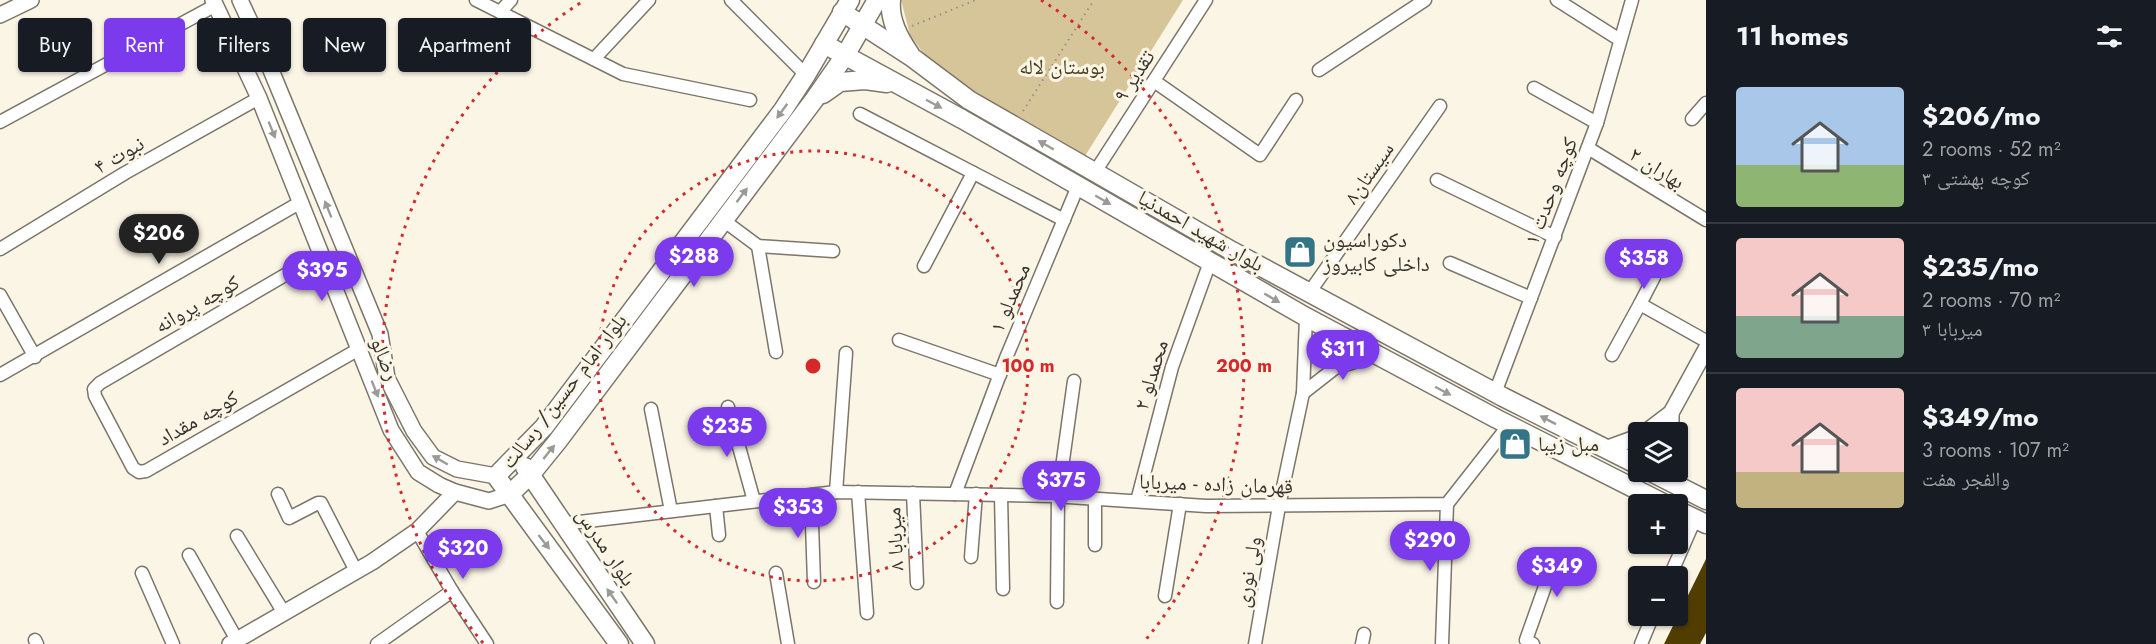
<!DOCTYPE html>
<meta charset="utf-8">
<style>
body{margin:0;font-family:Jost,"Noto Naskh Arabic",sans-serif;background:#20242c;color:#f1f3f6;height:100vh;display:flex;flex-direction:column;font-size:22px;white-space:nowrap}
*{box-sizing:border-box;margin:0}
p{font-size:20px;color:#9ea1a6}
.icon{flex:none;width:33px;height:33px;fill:none;stroke:currentColor;stroke-width:2;stroke-linecap:round;stroke-linejoin:round}
.map{position:relative;flex:1;overflow:hidden}
.details{display:flex;flex-direction:column;background:#171b24;width:450px}
.details>*{flex:none}
.hud{position:absolute;left:18px;top:18px;width:570px;height:54px;display:flex;gap:12px}
.controls{position:absolute;left:1628px;top:422px;display:grid;gap:12px}
.controls a{display:grid;place-items:center;width:60px;height:60px;border-radius:6px;background:#171b24;box-shadow:0 2px 4px #0004;font-size:30px}
.price{position:absolute;translate:-50% -51px;padding:0 14px;border-radius:21px;background:#7c3aed;color:#fff;font-size:20px;line-height:39px;filter:drop-shadow(0 2px 3px #0008)}
.price::after{content:'';position:absolute;left:50%;top:36px;width:18px;height:14px;margin-left:-9px;background:inherit;clip-path:polygon(0 0,100% 0,50% 100%)}
.price.active{background:#222;color:#fff}
ul{padding:0;list-style:none}
li{display:flex;align-items:center;gap:18px;height:150px;padding:0 30px}
li+li{border-top:2px solid #363941}
li span{display:grid;place-items:center;flex:none;width:168px;height:120px;border-radius:6px;color:#555}
li>.icon{margin-inline-start:auto}
span .icon{width:72px;height:72px;fill:#fffc;stroke-width:1}
li b{font-size:26px}
h2{display:flex;justify-content:space-between;align-items:center;height:72px;padding:0 30px;font-size:26px}
.chip{padding:0 21px;border-radius:6px;background:#171b24;box-shadow:0 2px 4px #0004;font-size:21px;line-height:54px}
.chip.active{background:#7c3aed;color:#fff}
main{display:flex;flex:1;min-height:0}
.map>svg:first-child{display:block}
.green{fill:#d7c59a}
.building{fill:#513d00}
.lines{fill:none;stroke-linecap:round;stroke-linejoin:round}
.minor-casing{stroke:#7c766a;stroke-width:15}
.tertiary-casing{stroke:#7c766a;stroke-width:18}
.secondary-casing{stroke:#7c766a;stroke-width:21}
.path{stroke:#959187;stroke-width:2;stroke-dasharray:1.5 4.5;stroke-linecap:butt}
.minor{stroke:#fff;stroke-width:12}
.tertiary{stroke:#fff;stroke-width:15}
.secondary{stroke:#fff;stroke-width:18}
.oneway{fill:#9a9a96}
.ring{fill:none;stroke:#d62828;stroke-width:3;stroke-dasharray:3 6}
.labels{text-anchor:middle;dominant-baseline:central;stroke-width:6;stroke-linejoin:round;paint-order:stroke}
.park-label{font-size:21px;fill:#463a1a;stroke:#fbf5e6}
.street-label{font-size:21px;fill:#36342e;stroke:#fbf5e6}
.poi-label{font-size:21px;fill:#36342e;stroke:#fbf5e6;text-anchor:start}
.centre{fill:#d62828;stroke:#fbf5e6;stroke-width:3}
.ring-label{font-size:18px;text-anchor:middle;font-weight:bold;fill:#d62828;stroke:#fbf5e6;stroke-width:6;stroke-linejoin:round;paint-order:stroke}
</style>
<main>
<div class="map">
<svg width="1706" height="644" viewBox="0 0 1706 644">
<rect width="100%" height="100%" fill="#fbf5e6"/>
<!-- green -->
<path class="green" d="M 901,0 L 1183,0 L 1085,156 L 946,77 L 929,61 L 910,35 Z"/>
<!-- building -->
<path class="building" d="M 1706,559 L 1706,633 L 1700,644 L 1664,644 Z"/>
<g class="lines">
<!-- minor casing -->
<g class="minor-casing">
<g id="minor">
<path d="M 476,0 L 623,74 L 750,100"/>
<path d="M 731,0 L 806,75"/>
<path d="M 1557,0 L 1620,40"/>
<path d="M 500,12 L 511,0"/>
<path d="M 594,59 L 649,0"/>
<path d="M 1319,70 L 1425,0"/>
<path d="M 1154,81 L 1260,155 L 1296,100"/>
<path d="M 1534,88 L 1597,123"/>
<path d="M 860,114 L 1064,220"/>
<path d="M 1692,119 L 1706,103"/>
<path d="M 0,122 L 216,5"/>
<path d="M 1588,148 L 1706,220"/>
<path d="M 1095,172 L 1206,0"/>
<path d="M 1437,180 L 1555,237"/>
<path d="M 723,220 L 758,246 L 833,251"/>
<path d="M 758,246 L 776,352"/>
<path d="M 0,249 L 125,173 L 259,98"/>
<path d="M 321,254 L 100,383 L 94,389 L 95,396 L 133,468 L 139,472 L 146,471 L 359,349"/>
<path d="M 1450,263 L 1531,298"/>
<path d="M 924,266 L 973,173"/>
<path d="M 1309,293 L 1440,106"/>
<path d="M 0,295 L 35,357"/>
<path d="M 1640,304 L 1654,277"/>
<path d="M 899,340 L 1000,375"/>
<path d="M 1612,355 L 1640,304 L 1706,341"/>
<path d="M 0,375 L 301,202"/>
<path d="M 1303,393 L 1335,368 L 1377,355"/>
<path d="M 1495,393 L 1597,123 L 1632,0"/>
<path d="M 728,407 L 754,501"/>
<path d="M 651,409 L 671,511"/>
<path d="M 836,492 L 846,353"/>
<path d="M 858,492 L 867,613"/>
<path d="M 913,493 L 917,583"/>
<path d="M 278,494 L 289,518 L 318,503 L 321,503 L 356,571"/>
<path d="M 955,494 L 1006,358 L 1078,186"/>
<path d="M 811,495 L 814,582"/>
<path d="M 1001,495 L 1003,589"/>
<path d="M 1137,501 L 1172,367 L 1210,262"/>
<path d="M 716,506 L 719,535"/>
<path d="M 562,524 L 836,492 L 1053,496 L 1206,506 L 1447,504 L 1509,425"/>
<path d="M 417,531 L 452,591 L 487,644"/>
<path d="M 237,536 L 284,613"/>
<path d="M 1095,545 L 1095,499"/>
<path d="M 189,555 L 237,640"/>
<path d="M 971,557 L 976,494"/>
<path d="M 142,573 L 173,644"/>
<path d="M 776,573 L 788,644"/>
<path d="M 1670,576 L 1695,519"/>
<path d="M 1165,596 L 1180,504"/>
<path d="M 1057,602 L 1058,496 L 1074,381"/>
<path d="M 35,640 L 37,644"/>
<path d="M 377,644 L 452,591"/>
<path d="M 1255,644 L 1279,506 L 1303,393 L 1306,317"/>
<path d="M 1362,644 L 1364,634"/>
<path d="M 1442,644 L 1447,504"/>
<path d="M 1533,644 L 1526,640 L 1555,558"/>
<path d="M 1641,644 L 1653,615"/>
</g>
</g>
<!-- tertiary casing -->
<g class="tertiary-casing">
<g id="tertiary">
<path d="M 213,0 L 259,98 L 391,430 L 418,472 L 439,485 L 455,492 L 489,501 L 510,494"/>
<path d="M 240,0 L 259,41 L 380,334 L 387,378 L 414,431 L 433,457 L 457,469 L 496,476"/>
<path d="M 0,15 L 31,0"/>
<path d="M 1646,432 L 1671,413 L 1706,349"/>
<path d="M 1671,432 L 1671,413"/>
<path d="M 1605,449 L 1638,437"/>
<path d="M 230,644 L 372,562 L 417,531 L 455,492"/>
</g>
</g>
<!-- secondary casing -->
<g class="secondary-casing">
<g id="secondary">
<path d="M 891,0 C 889,20 899,38 910,54"/>
<path d="M 842,12 L 913,58 L 969,100 L 1232,251 L 1503,397 L 1638,465"/>
<path d="M 824,44 L 962,119 L 1306,317 L 1497,419 L 1665,504"/>
<path d="M 823,94 L 840,82 L 865,80 L 887,83"/>
<path d="M 525,467 L 645,644"/>
<path d="M 1649,471 L 1706,500"/>
<path d="M 510,494 L 531,474 L 557,442 L 814,100 L 846,54 L 877,0"/>
<path d="M 1677,510 L 1706,524"/>
<path d="M 619,644 L 496,476 L 544,427 L 783,110 L 806,75 L 850,0"/>
</g>
</g>
<!-- path -->
<g class="path">
<path d="M 912,26 L 976,0"/>
<path d="M 1023,111 L 1094,0"/>
</g>
<!-- minor -->
<use href="#minor" class="minor"/>
<!-- tertiary -->
<use href="#tertiary" class="tertiary"/>
<!-- secondary -->
<use href="#secondary" class="secondary"/>
</g>
<!-- one-way arrows -->
<defs><path id="oneway-solid" d="M-6-.8H1V-3.2L6.5 0L1 3.2V.8H-6Z" transform="scale(1.5)"/></defs>
<g class="oneway">
<use href="#oneway-solid" transform="translate(934 104) rotate(28)"/>
<use href="#oneway-solid" transform="translate(782 111) rotate(126)"/>
<use href="#oneway-solid" transform="translate(272 130) rotate(68)"/>
<use href="#oneway-solid" transform="translate(1046 145) rotate(-150)"/>
<use href="#oneway-solid" transform="translate(742 195) rotate(-53)"/>
<use href="#oneway-solid" transform="translate(1103 200) rotate(30)"/>
<use href="#oneway-solid" transform="translate(328 209) rotate(-112)"/>
<use href="#oneway-solid" transform="translate(1272 298) rotate(30)"/>
<use href="#oneway-solid" transform="translate(375 389) rotate(68)"/>
<use href="#oneway-solid" transform="translate(1443 391) rotate(28)"/>
<use href="#oneway-solid" transform="translate(1548 420) rotate(-153)"/>
<use href="#oneway-solid" transform="translate(549 452) rotate(-51)"/>
<use href="#oneway-solid" transform="translate(440 460) rotate(-150)"/>
<use href="#oneway-solid" transform="translate(544 542) rotate(52)"/>
<use href="#oneway-solid" transform="translate(612 596) rotate(-125)"/>
</g>
<!-- distance rings -->
<g class="ring">
<circle cx="813" cy="366" r="215"/>
<path d="M483 643A431 431 0 0 1 585 0M1041 0A431 431 0 0 1 1143 643"/>
</g>
<!-- icons -->
<defs>
<g id="shop-square" transform="scale(1.725)"><rect x="-9" y="-9" width="18" height="18" rx="4" fill="#337487" stroke="#fbf5e6"/><path d="M-5-2.5h2.3a2.7 3.5 0 0 1 5.4 0H5L5.5 6h-11ZM-1.5-2.5h3a1.5 2.3 0 0 0-3 0Z" fill="#fff"/></g>
</defs>
<g fill-rule="evenodd">
<use href="#shop-square" x="1300" y="252"/>
<use href="#shop-square" x="1515" y="444"/>
</g>
<g class="labels">
<!-- park labels -->
<g class="park-label">
<text x="1062" y="67">بوستان لاله</text>
</g>
<!-- street labels -->
<g class="street-label">
<text transform="translate(1134 76) rotate(-57)">۹ تقدیر</text>
<text transform="translate(119 155) rotate(-30)">نبوت ۴</text>
<text transform="translate(1657 168) rotate(32)">بهاران ۲</text>
<text transform="translate(1369 173) rotate(-55)">سیستان۸</text>
<text transform="translate(1551 191) rotate(-69)">کوچه وحدت ۱</text>
<text transform="translate(1201 231) rotate(30)">بلوار شهید احمدنیا</text>
<text transform="translate(1010 298) rotate(-67)">محمدلو ۱</text>
<text transform="translate(197 304) rotate(-30)">کوچه پروانه</text>
<text transform="translate(385 359) rotate(68)">رضالو</text>
<text transform="translate(1151 375) rotate(-73)">محمدلو ۲</text>
<text transform="translate(564 391) rotate(-52)">بلوار امام حسین/ رسالت</text>
<text transform="translate(198 418) rotate(-30)">کوچه مقداد</text>
<text transform="translate(1216 484) rotate(2)">قهرمان زاده - میربابا</text>
<text transform="translate(895 539) rotate(-93)">میربابا ۸</text>
<text transform="translate(606 547) rotate(56)">بلوار مدرس</text>
<text transform="translate(1248 572) rotate(-80)">ولی نوری</text>
</g>
<!-- poi labels -->
<g class="poi-label">
<text x="1323" y="240">دکوراسیون<tspan x="1323" dy="24">داخلی کابیروز</tspan></text>
<text x="1538" y="444">مبل زیبا</text>
</g>
</g>
<circle cx="813" cy="366" r="9" class="centre"/>
<g class="ring-label">
<text x="1028" y="372">100 m</text>
<text x="1244" y="372">200 m</text>
</g>
</svg>
<div class="controls">
<a><svg class="icon" aria-label="layers" viewBox="0 0 24 24"><path d="M12 4l9 5-9 5-9-5zM3 14l9 5 9-5"/></svg></a>
<a>+</a>
<a>−</a>
</div>
<b class="price active" style="left:159px;top:265px">$206</b>
<b class="price" style="left:694px;top:288px">$288</b>
<b class="price" style="left:1644px;top:290px">$358</b>
<b class="price" style="left:322px;top:302px">$395</b>
<b class="price" style="left:1343px;top:381px">$311</b>
<b class="price" style="left:727px;top:458px">$235</b>
<b class="price" style="left:1061px;top:512px">$375</b>
<b class="price" style="left:798px;top:539px">$353</b>
<b class="price" style="left:1430px;top:572px">$290</b>
<b class="price" style="left:463px;top:580px">$320</b>
<b class="price" style="left:1557px;top:598px">$349</b>
<div class="hud">
<a class="chip">Buy</a>
<a class="chip active">Rent</a>
<a class="chip">Filters</a>
<a class="chip">New</a>
<a class="chip">Apartment</a>
</div>
</div>
<section class="details">
<h2>11 homes<svg class="icon" aria-label="filters" viewBox="0 0 24 24"><path d="M4 7h16M4 17h16"/><circle cx="9" cy="7" r="2"/><circle cx="15" cy="17" r="2"/></svg></h2>
<ul>
<li><span style="background:linear-gradient(#a9c7e8 65%,#8fb573 0)"><svg class="icon" aria-label="home" viewBox="0 0 24 24"><path d="M3 11l9-7 9 7M6 9v11h12V9"/></svg></span><div><b>$206/mo</b><p>2 rooms · 52 m²</p><p>کوچه بهشتی ۳</p></div></li>
<li><span style="background:linear-gradient(#f6c9c9 65%,#7fa58c 0)"><svg class="icon" aria-label="home" viewBox="0 0 24 24"><path d="M3 11l9-7 9 7M6 9v11h12V9"/></svg></span><div><b>$235/mo</b><p>2 rooms · 70 m²</p><p>میربابا ۳</p></div></li>
<li><span style="background:linear-gradient(#f6c9c9 70%,#c2b280 0)"><svg class="icon" aria-label="home" viewBox="0 0 24 24"><path d="M3 11l9-7 9 7M6 9v11h12V9"/></svg></span><div><b>$349/mo</b><p>3 rooms · 107 m²</p><p>والفجر هفت</p></div></li>
</ul>
</section>
</main>
